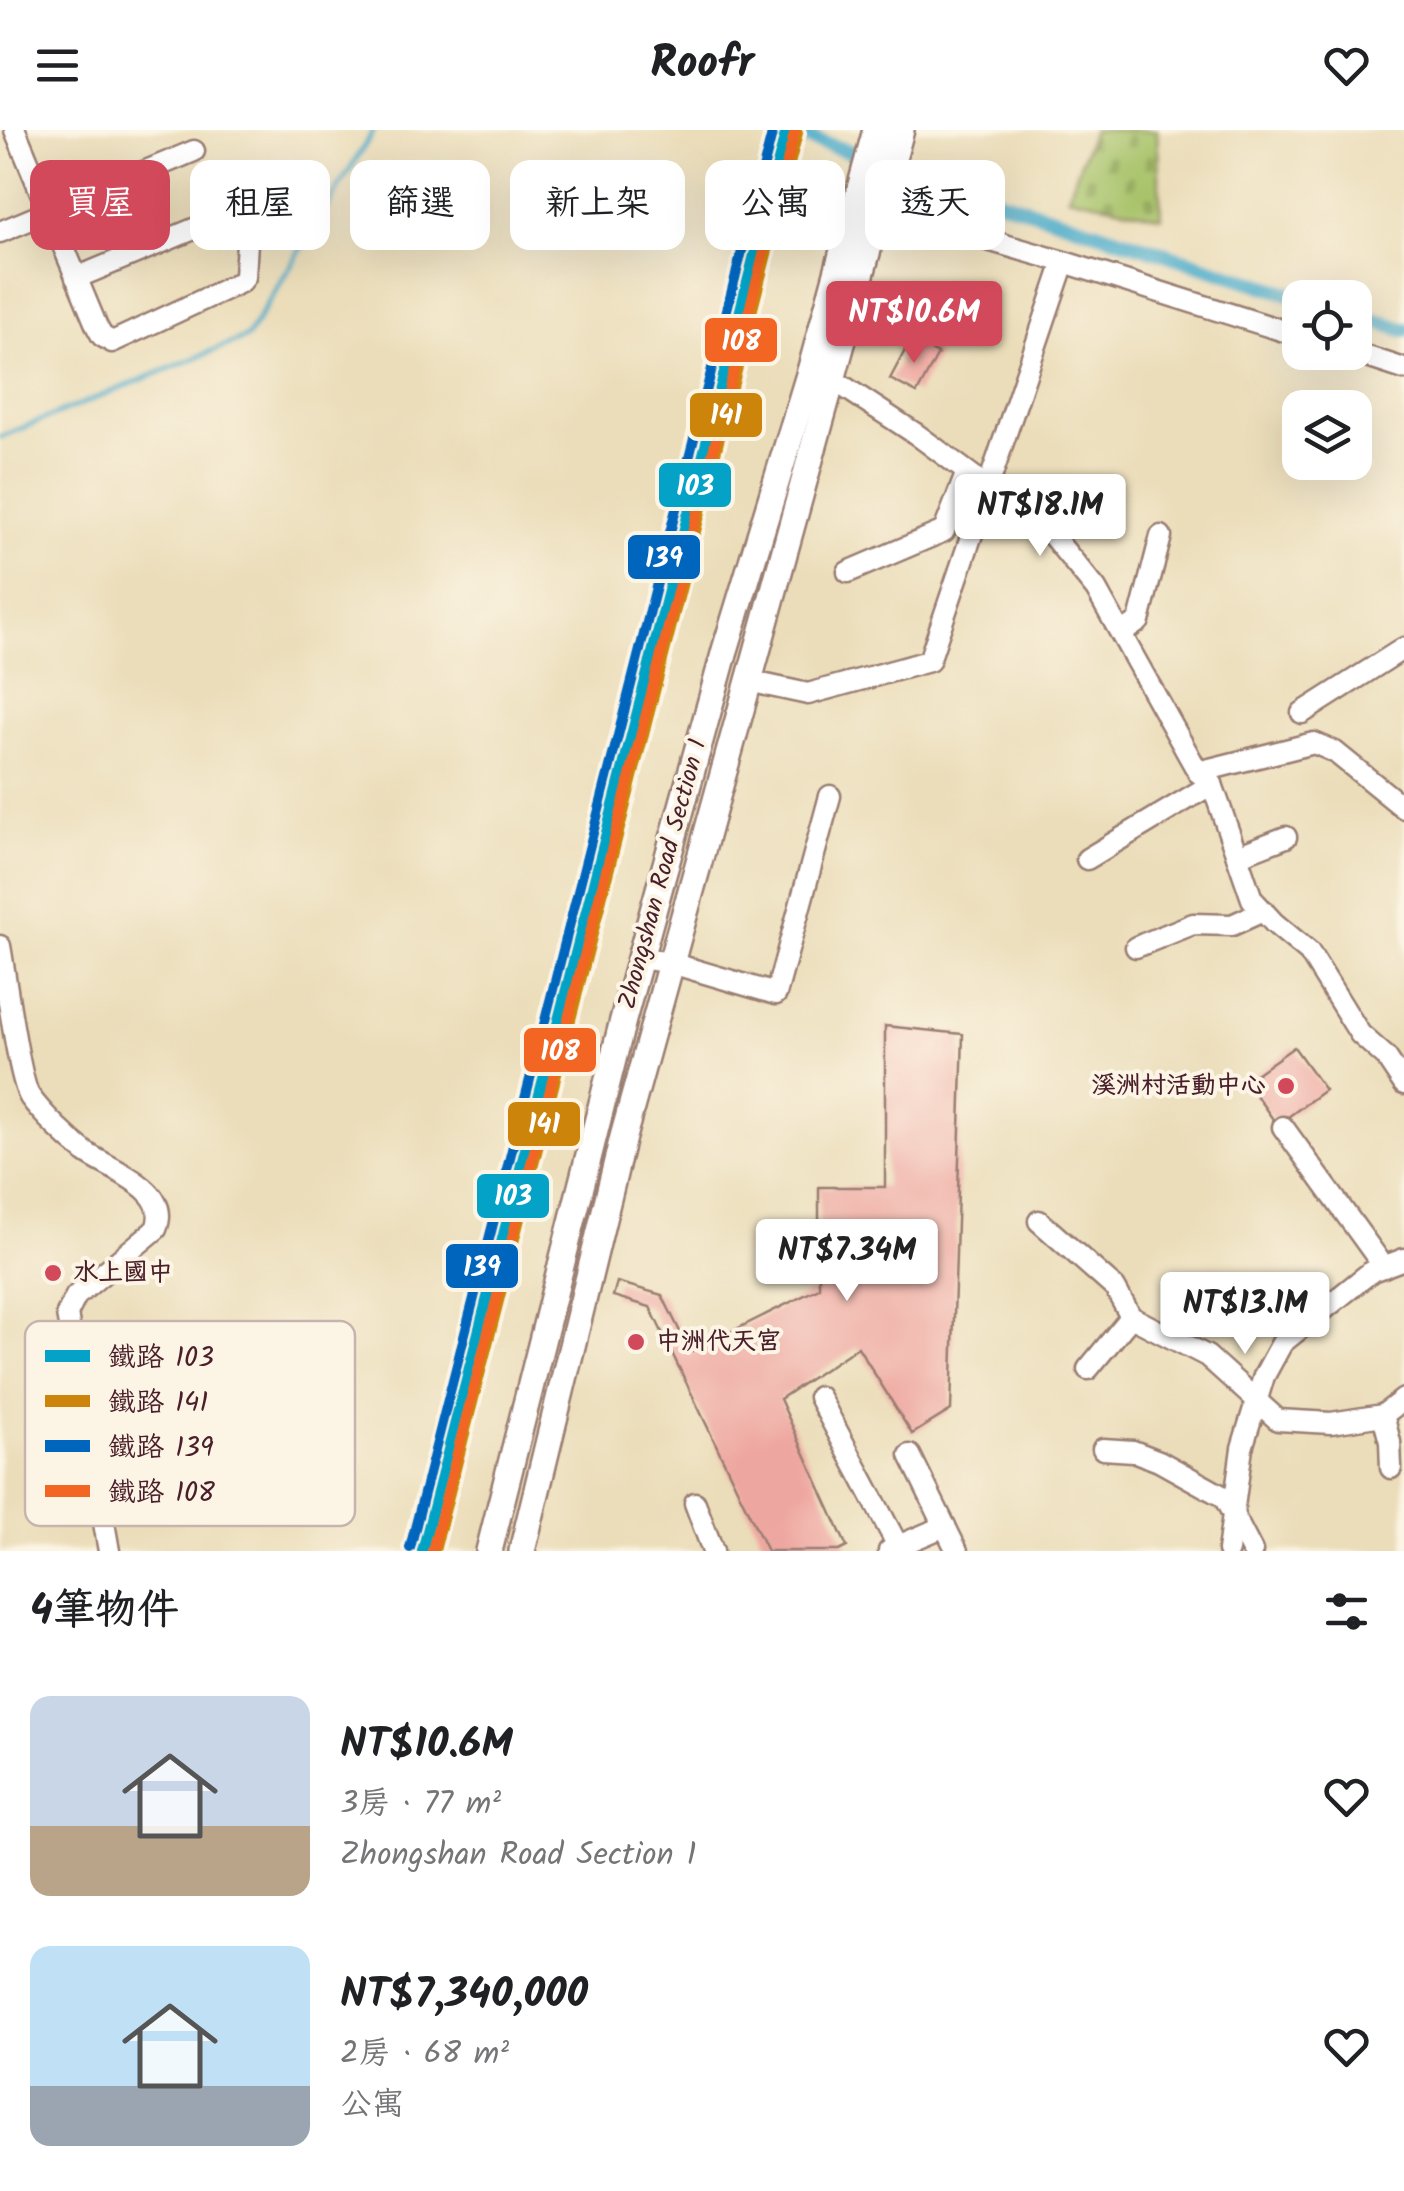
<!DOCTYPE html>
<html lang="zh-TW">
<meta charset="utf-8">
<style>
body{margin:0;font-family:Kalam,"LXGW WenKai TC",sans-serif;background:#f2f2f2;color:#202124;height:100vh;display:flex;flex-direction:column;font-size:38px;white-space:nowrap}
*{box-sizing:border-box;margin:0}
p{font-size:32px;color:#757577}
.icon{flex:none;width:55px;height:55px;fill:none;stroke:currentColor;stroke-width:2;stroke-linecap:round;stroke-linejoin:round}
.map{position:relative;height:1421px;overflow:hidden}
.panel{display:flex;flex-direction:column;background:#fff;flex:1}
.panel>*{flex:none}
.guide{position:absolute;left:30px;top:30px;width:1345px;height:90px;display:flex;gap:20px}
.buttons{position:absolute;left:1282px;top:150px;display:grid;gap:20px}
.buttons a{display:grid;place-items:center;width:90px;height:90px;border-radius:20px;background:#fff;box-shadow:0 10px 40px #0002;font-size:50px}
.price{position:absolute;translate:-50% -85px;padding:0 22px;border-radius:10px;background:#fff;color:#222;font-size:32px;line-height:65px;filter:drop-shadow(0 2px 5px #0008)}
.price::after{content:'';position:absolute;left:50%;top:60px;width:30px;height:22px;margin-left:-15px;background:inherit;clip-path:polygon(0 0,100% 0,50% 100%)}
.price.current{background:#d1495b;color:#fff}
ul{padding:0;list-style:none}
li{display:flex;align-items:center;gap:30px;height:250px;padding:0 30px}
li span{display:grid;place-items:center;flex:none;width:280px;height:200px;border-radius:20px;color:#555}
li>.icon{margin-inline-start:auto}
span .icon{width:120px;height:120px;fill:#fffc;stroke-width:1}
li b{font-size:42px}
h2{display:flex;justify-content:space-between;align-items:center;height:120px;padding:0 30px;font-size:42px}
.pill{padding:0 35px;border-radius:20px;background:#fff;box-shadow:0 10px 40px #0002;font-size:35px;line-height:90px}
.pill.current{background:#d1495b;color:#fff}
header{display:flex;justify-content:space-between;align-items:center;height:130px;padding:0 30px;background:#fff;font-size:45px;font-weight:700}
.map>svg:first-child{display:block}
.cemetery{fill:url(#cemetery-stones);stroke:#79714a;stroke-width:2.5}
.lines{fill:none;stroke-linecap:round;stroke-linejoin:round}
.stream{stroke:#49abc9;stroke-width:5}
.canal{stroke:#49abc9;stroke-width:15}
.building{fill:#eea7a0}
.minor-casing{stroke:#9a7e72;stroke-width:25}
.major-casing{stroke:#9a7e72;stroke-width:30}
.minor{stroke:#fff;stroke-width:20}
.major{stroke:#fff;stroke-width:25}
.rail-1-casing{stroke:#fcf5e5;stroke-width:18}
.rail-2-casing{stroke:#fcf5e5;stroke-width:18}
.rail-3-casing{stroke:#fcf5e5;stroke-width:18}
.rail-4-casing{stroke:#fcf5e5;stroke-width:18}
.rail-1{stroke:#04a2c6;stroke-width:10}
.rail-2{stroke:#cc840b;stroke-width:10}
.rail-3{stroke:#0065bd;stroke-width:10}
.rail-4{stroke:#f26522;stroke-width:10}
.poi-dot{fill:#d1495b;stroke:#fcf5e5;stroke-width:4}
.labels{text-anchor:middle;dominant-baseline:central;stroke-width:8;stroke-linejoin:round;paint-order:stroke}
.street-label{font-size:25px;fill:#4a1f2b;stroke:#fcf5e5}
.poi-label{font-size:25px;font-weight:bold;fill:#4a1f2b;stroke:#fcf5e5;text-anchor:start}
.key{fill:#fcf5e5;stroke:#c7b5ad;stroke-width:2.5}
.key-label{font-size:28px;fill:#4a1f2b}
.line-badge{stroke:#fcf5e5;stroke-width:4}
.badge-label{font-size:28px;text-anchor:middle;font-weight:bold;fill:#fff}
</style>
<header><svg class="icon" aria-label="menu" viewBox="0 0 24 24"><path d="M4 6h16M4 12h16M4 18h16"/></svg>Roofr<svg class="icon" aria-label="heart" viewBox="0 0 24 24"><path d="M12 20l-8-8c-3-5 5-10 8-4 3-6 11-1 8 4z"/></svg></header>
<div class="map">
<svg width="1404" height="1421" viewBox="0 0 1404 1421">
<defs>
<pattern id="cemetery-stones" width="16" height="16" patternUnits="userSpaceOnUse" patternTransform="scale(2.5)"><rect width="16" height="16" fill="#a8c36a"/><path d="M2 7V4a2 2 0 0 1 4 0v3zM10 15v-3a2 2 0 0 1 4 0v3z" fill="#92a75c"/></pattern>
</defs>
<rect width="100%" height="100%" fill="#fcf5e5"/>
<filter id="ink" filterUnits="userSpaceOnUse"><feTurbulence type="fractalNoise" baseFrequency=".01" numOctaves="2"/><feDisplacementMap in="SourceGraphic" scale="20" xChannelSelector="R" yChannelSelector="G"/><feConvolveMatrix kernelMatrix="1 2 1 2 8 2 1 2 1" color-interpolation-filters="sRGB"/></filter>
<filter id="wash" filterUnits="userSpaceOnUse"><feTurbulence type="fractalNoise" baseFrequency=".0048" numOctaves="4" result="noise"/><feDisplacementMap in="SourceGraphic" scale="40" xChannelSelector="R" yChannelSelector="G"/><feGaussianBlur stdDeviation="2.25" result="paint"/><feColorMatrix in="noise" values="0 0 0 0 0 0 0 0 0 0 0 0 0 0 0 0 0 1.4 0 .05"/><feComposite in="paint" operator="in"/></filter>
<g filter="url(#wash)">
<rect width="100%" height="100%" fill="#ebddb9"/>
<!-- cemetery -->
<path class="cemetery" d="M 1093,0 L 1157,0 L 1161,87 L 1068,66 Z"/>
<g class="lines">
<!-- stream -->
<path class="stream" d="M 0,307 L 247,207 L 374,0"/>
<!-- canal -->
<g class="canal">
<path d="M 783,0 L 860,25"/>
<path d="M 900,38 L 1302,168"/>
<path d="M 1355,184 L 1404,200"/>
</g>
</g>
<g id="blocks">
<!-- building -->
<g class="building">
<path d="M 911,209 L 938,224 L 917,263 L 890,249 Z"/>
<path d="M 885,896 L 963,904 L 951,1280 L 912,1304 L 858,1217 L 780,1269 L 847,1417 L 839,1421 L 767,1421 L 650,1177 L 613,1166 L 617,1152 L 662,1165 L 690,1222 L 819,1158 L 819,1057 L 885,1057 Z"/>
<path d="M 1294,917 L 1325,960 L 1277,995 L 1246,951 Z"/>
</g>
</g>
</g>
<g filter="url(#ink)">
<use href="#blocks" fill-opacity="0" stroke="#9a7e72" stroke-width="2.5"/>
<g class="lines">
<!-- minor casing -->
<g class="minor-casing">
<g id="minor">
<path d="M 15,0 L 97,197 L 102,206 L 112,212 L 241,152 L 245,147 L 249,76 L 76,148"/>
<path d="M 880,79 L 1064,132 L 1300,206"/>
<path d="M 0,102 L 194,21"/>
<path d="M 1352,222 L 1404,239"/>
<path d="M 823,243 L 916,304 L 1051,404 L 1096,459 L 1198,642 L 1212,654 L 1252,769 L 1274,793 L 1309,822 L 1360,904 L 1386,927 L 1404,954"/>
<path d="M 848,442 L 944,401 L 967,342"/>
<path d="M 1122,503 L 1139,491 L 1161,406"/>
<path d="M 748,551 L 808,564 L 929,531 L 1064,132"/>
<path d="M 1302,583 L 1404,518"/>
<path d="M 1198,642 L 1314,613 L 1335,622 L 1404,678"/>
<path d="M 1237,726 L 1286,707"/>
<path d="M 1087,729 L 1212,654"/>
<path d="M 0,816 C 5,842 19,952 30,967 C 44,986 67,1008 85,1022 C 110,1040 173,1059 156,1099 L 76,1166 L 67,1184 L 109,1421"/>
<path d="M 1136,817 L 1193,794 L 1232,795 L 1263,781"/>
<path d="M 640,828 L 671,833 L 776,864 L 830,666"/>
<path d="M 1283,997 L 1384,1137"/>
<path d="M 1039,1091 L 1115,1158 L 1131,1187 L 1207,1226 L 1278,1290 L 1331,1293 L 1383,1285 L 1404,1269"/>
<path d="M 1088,1239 L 1131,1187"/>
<path d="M 819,1267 L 898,1416 L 889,1421"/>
<path d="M 1383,1285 L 1390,1312 L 1391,1338"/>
<path d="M 1103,1319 L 1133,1321 L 1159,1331 L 1224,1367 L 1252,1421"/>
<path d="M 910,1325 L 957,1421"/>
<path d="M 695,1373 L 713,1421"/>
<path d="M 898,1416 L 945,1396"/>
<path d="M 1228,1421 L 1242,1318 L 1264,1246 L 1282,1213 L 1372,1141 L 1404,1129"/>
</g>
</g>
<!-- major casing -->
<g class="major-casing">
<g id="major">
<path d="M 489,1421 L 623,890 L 725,520 L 811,238 L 876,0"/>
<path d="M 522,1421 L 623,1007 L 901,0"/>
</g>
</g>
<!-- minor -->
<use href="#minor" class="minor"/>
<!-- major -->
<use href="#major" class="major"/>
<!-- rail-1 casing -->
<g class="rail-1-casing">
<path id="rail-1" d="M 422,1421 L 786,0"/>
</g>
<!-- rail-2 casing -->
<g class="rail-2-casing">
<path id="rail-2" d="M 435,1421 L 798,3"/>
</g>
<!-- rail-3 casing -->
<g class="rail-3-casing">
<path id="rail-3" d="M 410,1418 L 773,0"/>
</g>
<!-- rail-4 casing -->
<g class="rail-4-casing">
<path id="rail-4" d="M 432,1421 L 795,0"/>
</g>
<!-- rail-1 -->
<use href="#rail-1" class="rail-1"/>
<!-- rail-2 -->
<use href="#rail-2" class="rail-2"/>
<!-- rail-3 -->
<use href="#rail-3" class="rail-3"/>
<!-- rail-4 -->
<use href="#rail-4" class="rail-4"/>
</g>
</g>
<!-- markers -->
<g class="poi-dot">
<circle cx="1286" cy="956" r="10"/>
<circle cx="53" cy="1143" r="10"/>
<circle cx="636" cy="1212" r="10"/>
</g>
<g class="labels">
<!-- street labels -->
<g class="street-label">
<text transform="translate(663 744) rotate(-75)">Zhongshan Road Section 1</text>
</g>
<!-- poi labels -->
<g class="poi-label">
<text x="1266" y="956" text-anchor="end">溪洲村活動中心</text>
<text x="73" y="1143">水上國中</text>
<text x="656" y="1212">中洲代天宮</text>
</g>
</g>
<!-- legend -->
<rect x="25" y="1191" width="330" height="205" rx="15" class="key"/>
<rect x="45" y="1220" width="45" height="12" fill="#04a2c6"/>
<rect x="45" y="1265" width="45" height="12" fill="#cc840b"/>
<rect x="45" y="1310" width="45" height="12" fill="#0065bd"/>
<rect x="45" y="1355" width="45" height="12" fill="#f26522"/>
<g class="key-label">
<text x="108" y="1236">鐵路 103</text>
<text x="108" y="1281">鐵路 141</text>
<text x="108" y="1326">鐵路 139</text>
<text x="108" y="1371">鐵路 108</text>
</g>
<g class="line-badge">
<rect x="703" y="186" width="76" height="48" rx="10" fill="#f26522"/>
<rect x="688" y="261" width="76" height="48" rx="10" fill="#cc840b"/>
<rect x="657" y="331" width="76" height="48" rx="10" fill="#04a2c6"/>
<rect x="626" y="403" width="76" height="48" rx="10" fill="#0065bd"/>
<rect x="522" y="896" width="76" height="48" rx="10" fill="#f26522"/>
<rect x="506" y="970" width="76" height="48" rx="10" fill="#cc840b"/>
<rect x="475" y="1042" width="76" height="48" rx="10" fill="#04a2c6"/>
<rect x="444" y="1112" width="76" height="48" rx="10" fill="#0065bd"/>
</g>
<g class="badge-label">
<text x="741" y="220">108</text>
<text x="726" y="294">141</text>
<text x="695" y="365">103</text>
<text x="664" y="437">139</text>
<text x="560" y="930">108</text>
<text x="544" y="1003">141</text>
<text x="513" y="1075">103</text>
<text x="482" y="1146">139</text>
</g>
</svg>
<div class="buttons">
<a><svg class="icon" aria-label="locate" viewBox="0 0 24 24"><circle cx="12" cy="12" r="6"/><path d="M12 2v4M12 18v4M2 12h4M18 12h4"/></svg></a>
<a><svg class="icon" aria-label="layers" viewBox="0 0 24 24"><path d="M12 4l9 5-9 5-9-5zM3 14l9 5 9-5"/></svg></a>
</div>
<b class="price current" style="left:914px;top:236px">NT$10.6M</b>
<b class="price" style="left:1040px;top:429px">NT$18.1M</b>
<b class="price" style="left:847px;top:1174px">NT$7.34M</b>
<b class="price" style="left:1245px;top:1227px">NT$13.1M</b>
<div class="guide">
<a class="pill current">買屋</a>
<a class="pill">租屋</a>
<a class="pill">篩選</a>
<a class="pill">新上架</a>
<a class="pill">公寓</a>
<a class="pill">透天</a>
</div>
</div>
<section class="panel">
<h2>4筆物件<svg class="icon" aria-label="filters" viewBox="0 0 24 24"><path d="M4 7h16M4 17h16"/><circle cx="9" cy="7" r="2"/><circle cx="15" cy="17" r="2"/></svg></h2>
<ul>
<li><span style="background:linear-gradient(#c9d6e8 65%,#b9a48a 0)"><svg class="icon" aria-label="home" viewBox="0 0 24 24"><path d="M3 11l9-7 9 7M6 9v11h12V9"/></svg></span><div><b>NT$10.6M</b><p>3房 · 77 m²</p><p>Zhongshan Road Section 1</p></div><svg class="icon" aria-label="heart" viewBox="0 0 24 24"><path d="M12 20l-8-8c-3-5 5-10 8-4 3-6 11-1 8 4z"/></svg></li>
<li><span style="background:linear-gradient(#bfe0f5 70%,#9aa5b1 0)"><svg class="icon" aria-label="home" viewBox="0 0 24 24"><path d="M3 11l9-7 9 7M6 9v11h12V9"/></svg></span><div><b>NT$7,340,000</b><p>2房 · 68 m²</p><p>公寓</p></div><svg class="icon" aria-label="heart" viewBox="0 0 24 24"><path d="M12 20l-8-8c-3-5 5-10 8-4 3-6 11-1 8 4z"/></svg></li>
</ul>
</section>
